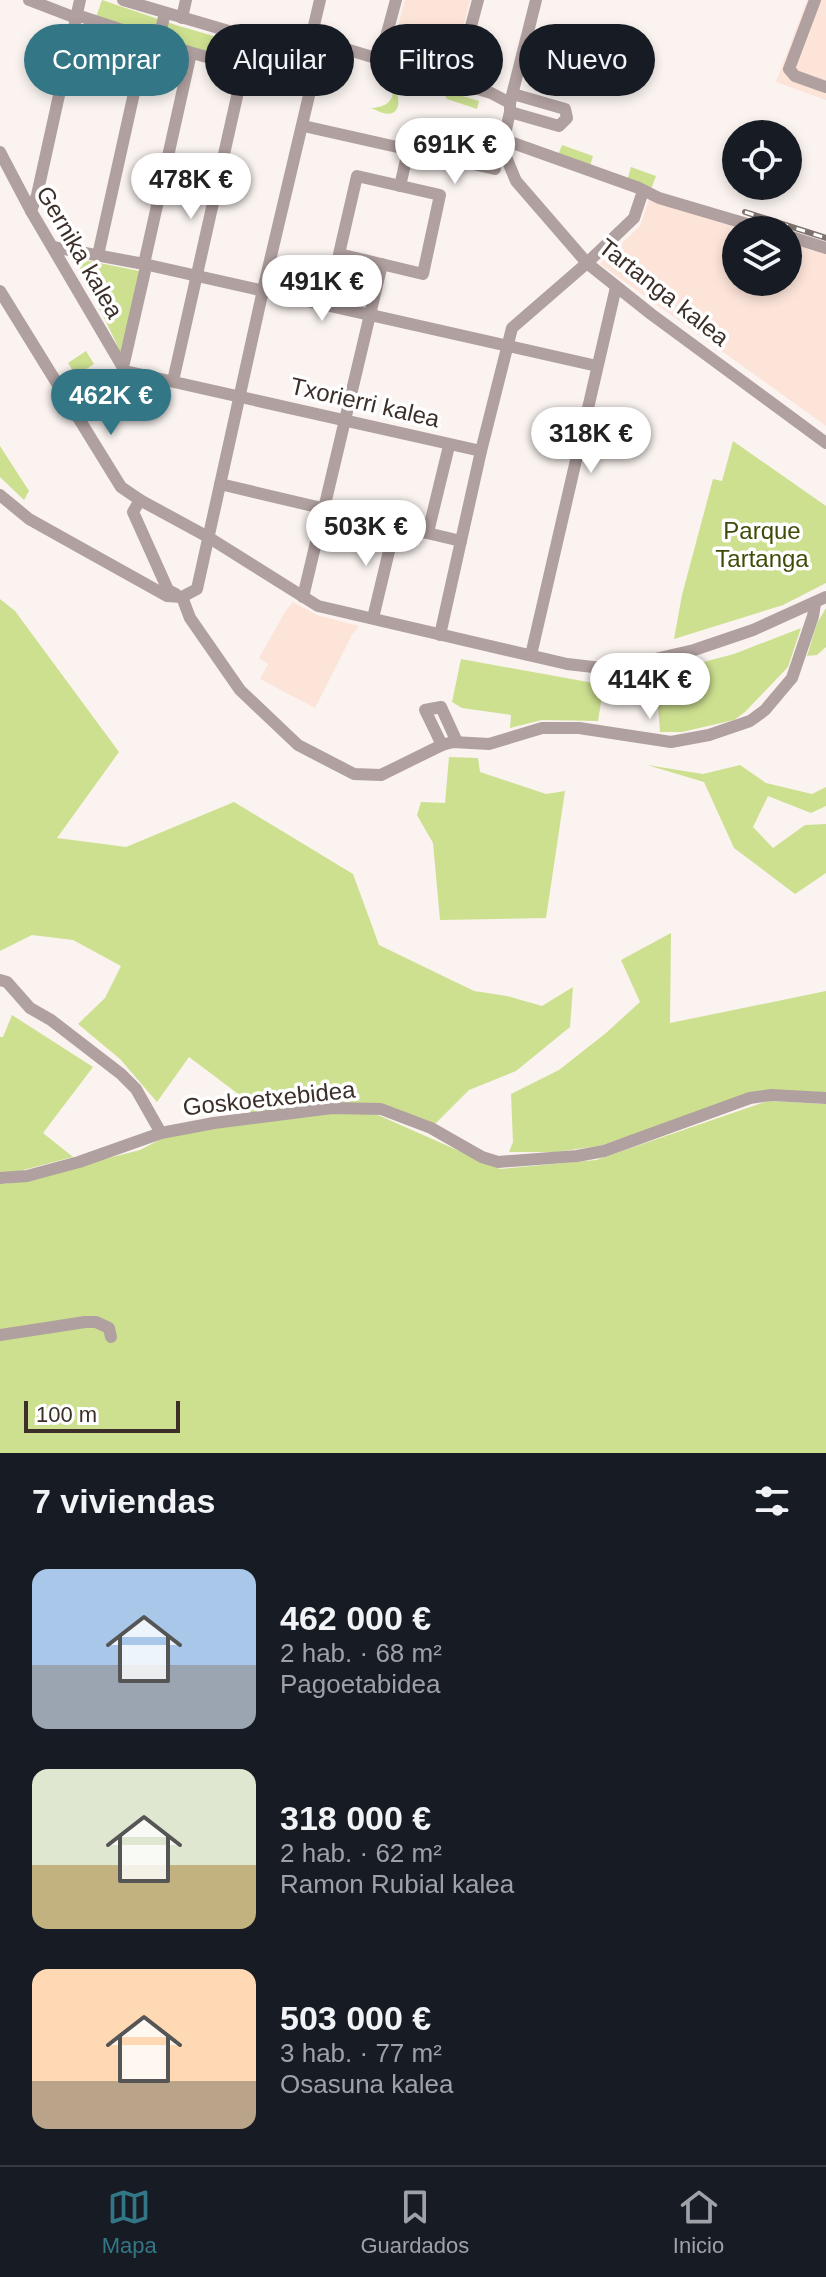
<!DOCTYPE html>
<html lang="es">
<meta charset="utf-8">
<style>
body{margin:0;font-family:Arial,sans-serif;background:#242831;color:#f1f3f6;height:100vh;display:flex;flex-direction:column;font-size:30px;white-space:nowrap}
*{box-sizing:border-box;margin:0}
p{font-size:26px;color:#9ea1a6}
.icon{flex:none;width:44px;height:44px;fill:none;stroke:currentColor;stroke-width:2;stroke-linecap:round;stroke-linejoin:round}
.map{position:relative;height:1453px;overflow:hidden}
.details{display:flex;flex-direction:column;background:#171b24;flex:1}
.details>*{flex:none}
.guide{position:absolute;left:24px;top:24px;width:778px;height:72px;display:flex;gap:16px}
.fabs{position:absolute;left:722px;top:120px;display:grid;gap:16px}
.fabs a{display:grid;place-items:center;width:80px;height:80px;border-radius:50%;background:#171b24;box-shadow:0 4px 12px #0003;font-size:40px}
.scale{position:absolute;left:24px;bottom:20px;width:156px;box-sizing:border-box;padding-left:8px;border:4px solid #3c2f29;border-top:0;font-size:22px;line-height:28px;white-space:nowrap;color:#3c2f29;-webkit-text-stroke:6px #fff;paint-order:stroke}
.price{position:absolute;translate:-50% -68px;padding:0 18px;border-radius:28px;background:#fff;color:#222;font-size:26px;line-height:52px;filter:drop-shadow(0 2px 4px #0008)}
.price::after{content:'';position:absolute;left:50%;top:48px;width:24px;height:18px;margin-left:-12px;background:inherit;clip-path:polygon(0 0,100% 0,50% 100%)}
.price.current{background:#337686;color:#fff}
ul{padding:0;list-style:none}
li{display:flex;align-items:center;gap:24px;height:200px;padding:0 32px}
li span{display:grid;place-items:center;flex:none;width:224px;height:160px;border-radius:16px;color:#555}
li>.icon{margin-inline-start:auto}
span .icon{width:96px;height:96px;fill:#fffc;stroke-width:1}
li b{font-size:34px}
h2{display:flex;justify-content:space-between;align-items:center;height:96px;padding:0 32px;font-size:34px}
.pill{padding:0 28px;border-radius:36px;background:#171b24;box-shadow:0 4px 12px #0003;font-size:28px;line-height:72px}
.pill.current{background:#337686;color:#fff}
.tab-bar{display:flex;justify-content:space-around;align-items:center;height:112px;border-top:2px solid #363941;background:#171b24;font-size:22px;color:#9ea1a6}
.tab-bar a{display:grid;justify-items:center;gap:4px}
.tab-bar .current{color:#337686}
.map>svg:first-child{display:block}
.built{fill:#fde4d9}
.green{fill:#cde090}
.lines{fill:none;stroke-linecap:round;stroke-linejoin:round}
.minor{stroke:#b1a0a0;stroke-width:12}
.rail-casing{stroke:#7d726d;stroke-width:6}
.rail{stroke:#fff;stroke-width:3;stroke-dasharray:9;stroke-linecap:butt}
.labels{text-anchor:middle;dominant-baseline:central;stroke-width:7;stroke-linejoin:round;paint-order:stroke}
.street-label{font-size:24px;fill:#3c2f29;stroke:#fff}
.park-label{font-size:24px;fill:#3f4b06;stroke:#fff}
</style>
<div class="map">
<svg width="826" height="1453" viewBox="0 0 826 1453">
<rect width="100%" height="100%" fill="#faf3f0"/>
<!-- built -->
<g class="built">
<path d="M 405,0 L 470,0 L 452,71 L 391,52 Z"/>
<path d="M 807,0 L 826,0 L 826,100 L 776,82 Z"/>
<path d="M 649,199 L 756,230 L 736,230 L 736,282 L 788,282 L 788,240 L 826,251 L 826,426 L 600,264 L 640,226 Z"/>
<path d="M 293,602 L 317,615 L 359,626 L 352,635 L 315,708 L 260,679 L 268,664 L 259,658 L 286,610 Z"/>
</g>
<!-- green -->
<g class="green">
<path d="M 102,0 L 179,26 L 304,62 L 308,67 L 305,82 L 95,20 Z"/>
<path d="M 393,86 C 401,96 402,118 383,113 C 379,112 375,109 370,108 C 384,108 395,102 393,86 Z"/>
<path d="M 442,90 L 479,101 L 477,109 L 447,99 Z"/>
<path d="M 562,145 L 593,156 L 590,166 L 558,155 Z"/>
<path d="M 631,167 L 656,176 L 651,189 L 627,181 Z"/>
<path d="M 75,258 L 144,272 L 124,359 Z"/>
<path d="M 86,351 L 94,364 L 76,376 L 68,363 Z"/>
<path d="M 733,441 L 826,506 L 826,583 L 783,605 L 674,639 L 682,595 L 713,479 L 722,481 Z"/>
<path d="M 0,446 L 29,491 L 24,500 L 0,477 Z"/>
<path d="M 0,599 L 15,611 L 119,752 L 57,838 L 126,847 L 234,802 L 353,874 L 379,945 L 474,991 L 507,996 L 542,1006 L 573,987 L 570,1027 L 516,1071 L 469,1090 L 435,1124 L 394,1109 L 251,1113 L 245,1099 L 189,1057 L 157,1102 L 120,1059 L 78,1024 L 105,998 L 121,966 L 73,940 L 32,935 L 0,951 Z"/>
<path d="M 826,608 L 826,647 L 817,655 L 807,656 L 817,623 Z"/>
<path d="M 801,628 L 788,667 L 745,712 L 734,720 L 682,732 L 660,732 L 657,693 L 602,696 L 598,721 L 542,720 L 510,728 L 511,715 L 462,708 L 452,702 L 461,659 L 599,684 L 647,677 L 734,654 Z"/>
<path d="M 449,757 L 478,758 L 480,772 L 546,794 L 565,791 L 546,918 L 440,920 L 433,843 L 417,815 L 421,802 L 445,803 Z"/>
<path d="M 647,765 L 703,774 L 740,765 L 766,783 L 812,794 L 826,787 L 826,806 L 811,813 L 768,796 L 753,827 L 773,848 L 805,825 L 826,824 L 826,873 L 795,894 L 734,848 L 704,782 Z"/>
<path d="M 671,933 L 670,1023 L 826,991 L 826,1094 L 762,1091 L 599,1146 L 555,1152 L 509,1152 L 513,1142 L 511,1094 L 559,1070 L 606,1033 L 640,1002 L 621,960 Z"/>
<path d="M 12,1015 L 93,1067 L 43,1133 L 73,1157 L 12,1173 L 0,1172 L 0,1037 L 3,1037 Z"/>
<path d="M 768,1101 L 826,1104 L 826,1453 L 0,1453 L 0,1182 L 6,1184 L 140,1150 L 169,1135 L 341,1111 L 378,1115 L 500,1169 L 596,1160 Z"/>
</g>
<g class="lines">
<!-- minor -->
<g class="minor">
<path d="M 29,0 L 76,18"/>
<path d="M 123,0 L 310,55 L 316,52 L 318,45 L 326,43 L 491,93 L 510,103"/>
<path d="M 536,0 L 510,103 L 510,112 L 505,134 L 506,157 L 516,181 L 587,263 L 651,314 L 826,443"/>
<path d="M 815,0 L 789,69 L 795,76 L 826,87"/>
<path d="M 83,17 L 189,52 L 305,85"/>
<path d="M 182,18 L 186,0"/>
<path d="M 158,43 L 164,17"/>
<path d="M 318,45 L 312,34 L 320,0"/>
<path d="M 380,59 L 396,0"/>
<path d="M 456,83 L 478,0"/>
<path d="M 510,112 L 559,126 L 567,118 L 565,109 L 513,94"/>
<path d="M 308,127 L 495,169"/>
<path d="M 513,143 L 639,188 L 659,198 L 767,230"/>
<path d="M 0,152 L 31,211 L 125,371"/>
<path d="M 442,158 L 450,125"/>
<path d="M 357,176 L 440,195 L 423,274 L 339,254 Z"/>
<path d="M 400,186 L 408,151"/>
<path d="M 31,211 L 37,195 L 80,0"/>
<path d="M 788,236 L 826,248"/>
<path d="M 53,247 L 144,264 L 597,366"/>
<path d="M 98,255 L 146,39"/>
<path d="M 144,264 L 191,53"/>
<path d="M 0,291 L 121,487 L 140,500 L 208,537 L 318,606 L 567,664 L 602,668 L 629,665 L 694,650 L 753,630 L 826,597"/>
<path d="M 124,363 L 145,271"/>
<path d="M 173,381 L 249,43"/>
<path d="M 71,405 L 125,371 L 481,451"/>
<path d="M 220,484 L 461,541"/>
<path d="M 0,495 L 29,519 L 167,596 L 182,597"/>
<path d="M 140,500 L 133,512 L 168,590 L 176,594"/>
<path d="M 429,528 L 448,450"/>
<path d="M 182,597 L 190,618 L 240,690 L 298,745 L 354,774 L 381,775 L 442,745 L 453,742 L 489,744 L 542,728 L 579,728 L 671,742 L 709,735 L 750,721 L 765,710 L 792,678 L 813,616 L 815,604"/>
<path d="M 182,597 L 197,589 L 263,290 L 315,70 L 316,59 L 310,55"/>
<path d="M 303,597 L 382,264"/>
<path d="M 373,618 L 395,526"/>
<path d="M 440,635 L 481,451 L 512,328 L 587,263 L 634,218 L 643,191"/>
<path d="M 531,655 L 616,287"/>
<path d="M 442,745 L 425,710 L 441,707 L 457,742"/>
<path d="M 0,980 L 7,982 L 30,1008 L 51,1020 L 121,1074 L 136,1089 L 161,1133"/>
<path d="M 0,1178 L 27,1176 L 79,1162 L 161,1133 L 214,1123 L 332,1108 L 381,1109 L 431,1128 L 482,1157 L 498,1162 L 577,1156 L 604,1151 L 750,1098 L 771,1095 L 826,1098"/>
<path d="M 0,1335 L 85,1322 L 96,1322 L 109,1328 L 111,1337"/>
</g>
<!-- rail casing -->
<g class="rail-casing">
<path id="rail" d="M 745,212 L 826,238"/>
</g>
<!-- rail -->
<use href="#rail" class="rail"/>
</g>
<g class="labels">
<!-- street labels -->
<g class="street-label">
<text transform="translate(80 252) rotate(60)">Gernika kalea</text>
<text transform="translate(664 292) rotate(38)">Tartanga kalea</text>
<text transform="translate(365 402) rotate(13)">Txorierri kalea</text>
<text transform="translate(269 1098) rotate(-6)">Goskoetxebidea</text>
</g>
<!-- park labels -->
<g class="park-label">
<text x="762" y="530">Parque<tspan x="762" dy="28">Tartanga</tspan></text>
</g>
</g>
</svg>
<div class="fabs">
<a><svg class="icon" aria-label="locate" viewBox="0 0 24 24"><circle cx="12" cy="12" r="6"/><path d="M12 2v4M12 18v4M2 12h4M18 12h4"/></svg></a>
<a><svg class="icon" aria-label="layers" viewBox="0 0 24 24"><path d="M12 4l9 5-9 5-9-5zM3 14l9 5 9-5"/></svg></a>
</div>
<div class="scale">100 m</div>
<b class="price" style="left:455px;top:186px">691K €</b>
<b class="price" style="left:191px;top:221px">478K €</b>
<b class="price" style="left:322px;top:323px">491K €</b>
<b class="price current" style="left:111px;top:437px">462K €</b>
<b class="price" style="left:591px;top:475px">318K €</b>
<b class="price" style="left:366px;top:568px">503K €</b>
<b class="price" style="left:650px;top:721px">414K €</b>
<div class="guide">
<a class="pill current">Comprar</a>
<a class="pill">Alquilar</a>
<a class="pill">Filtros</a>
<a class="pill">Nuevo</a>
</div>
</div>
<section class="details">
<h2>7 viviendas<svg class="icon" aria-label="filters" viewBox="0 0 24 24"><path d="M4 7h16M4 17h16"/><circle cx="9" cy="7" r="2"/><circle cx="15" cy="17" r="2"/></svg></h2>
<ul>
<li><span style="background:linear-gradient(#a9c7e8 60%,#9aa5b1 0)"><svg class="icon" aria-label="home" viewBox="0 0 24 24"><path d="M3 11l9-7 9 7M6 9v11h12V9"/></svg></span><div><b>462 000 €</b><p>2 hab. · 68 m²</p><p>Pagoetabidea</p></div></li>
<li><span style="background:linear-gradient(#dfe7d0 60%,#c2b280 0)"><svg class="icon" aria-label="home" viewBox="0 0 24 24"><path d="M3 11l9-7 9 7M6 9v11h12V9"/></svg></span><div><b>318 000 €</b><p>2 hab. · 62 m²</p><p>Ramon Rubial kalea</p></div></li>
<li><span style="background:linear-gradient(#ffd9b3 70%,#b9a48a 0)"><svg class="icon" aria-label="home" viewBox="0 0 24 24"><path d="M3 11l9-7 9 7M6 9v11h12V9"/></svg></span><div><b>503 000 €</b><p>3 hab. · 77 m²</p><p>Osasuna kalea</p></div></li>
</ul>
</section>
<nav class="tab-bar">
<a class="current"><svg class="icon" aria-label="map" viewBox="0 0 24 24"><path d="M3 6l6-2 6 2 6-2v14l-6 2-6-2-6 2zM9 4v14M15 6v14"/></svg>Mapa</a>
<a><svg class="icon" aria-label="saved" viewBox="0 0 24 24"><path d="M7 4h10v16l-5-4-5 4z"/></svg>Guardados</a>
<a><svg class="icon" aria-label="home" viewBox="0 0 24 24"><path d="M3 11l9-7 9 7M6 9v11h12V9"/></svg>Inicio</a>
</nav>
